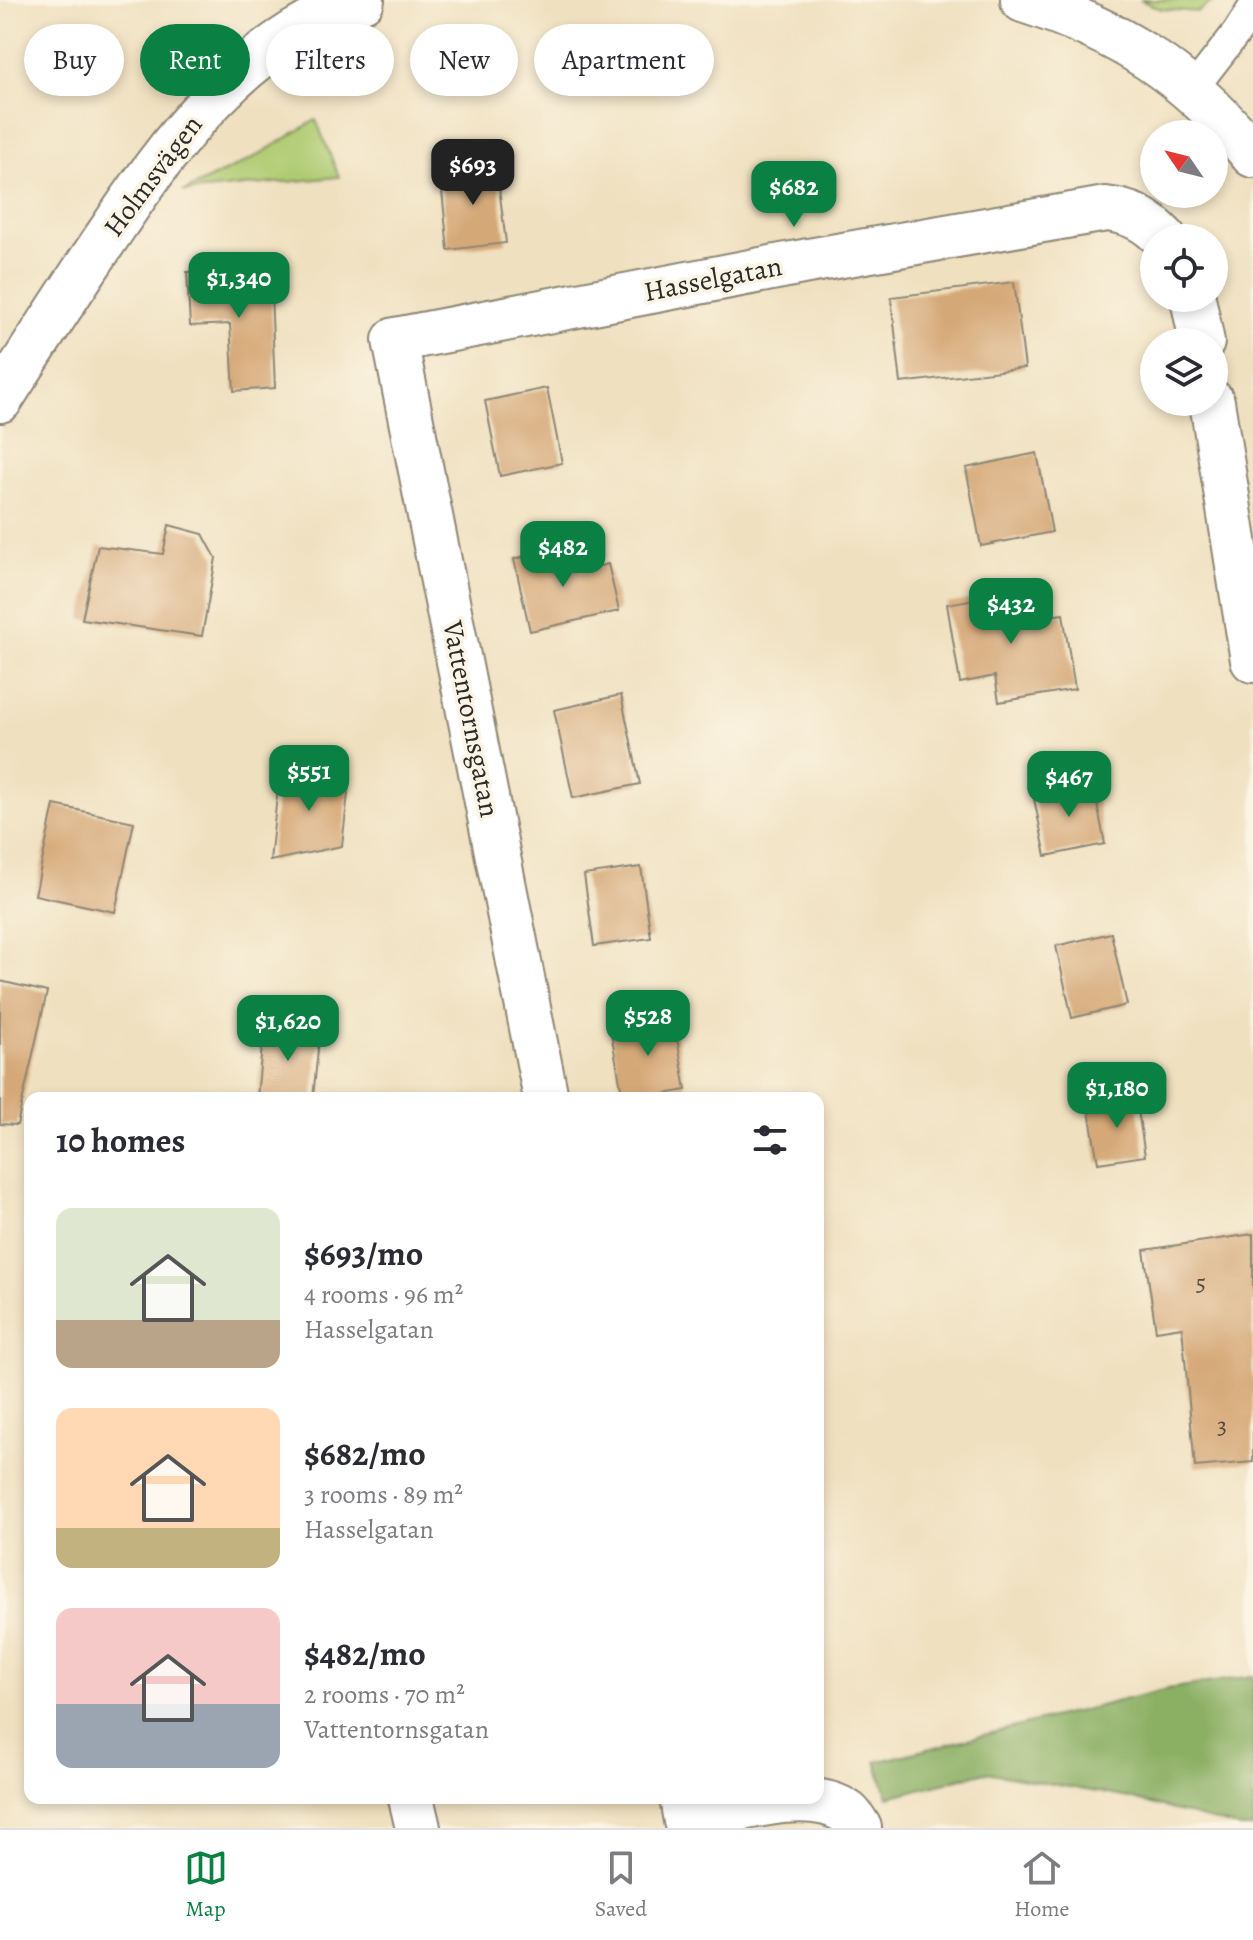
<!DOCTYPE html>
<meta charset="utf-8">
<style>
body{margin:0;font-family:Alegreya,serif;background:#f2f2f3;color:#2b2b33;height:100vh;display:flex;flex-direction:column;font-size:30px;white-space:nowrap}
*{box-sizing:border-box;margin:0}
p{font-size:26px;color:#7c7c81}
.icon{flex:none;width:44px;height:44px;fill:none;stroke:currentColor;stroke-width:2;stroke-linecap:round;stroke-linejoin:round}
.map{position:relative;flex:1;overflow:hidden}
.panel{position:absolute;left:24px;top:1092px;width:800px;height:712px;display:flex;flex-direction:column;background:#fff;border-radius:16px;box-shadow:0 4px 12px #0003}
.panel>*{flex:none}
.guide{position:absolute;left:24px;top:24px;width:800px;height:72px;display:flex;gap:16px}
.needle{width:52px;rotate:305deg}
.buttons{position:absolute;left:1140px;top:120px;display:grid;gap:16px}
.buttons a{display:grid;place-items:center;width:88px;height:88px;border-radius:50%;background:#fff;box-shadow:0 4px 12px #0003;font-size:40px}
.price{position:absolute;translate:-50% -68px;padding:0 18px;border-radius:16px;background:#0b8043;color:#fff;font-size:26px;line-height:52px;filter:drop-shadow(0 2px 4px #0008)}
.price::after{content:'';position:absolute;left:50%;top:48px;width:24px;height:18px;margin-left:-12px;background:inherit;clip-path:polygon(0 0,100% 0,50% 100%)}
.price.active{background:#222;color:#fff}
ul{padding:0;list-style:none}
li{display:flex;align-items:center;gap:24px;height:200px;padding:0 32px}
li span{display:grid;place-items:center;flex:none;width:224px;height:160px;border-radius:16px;color:#555}
li>.icon{margin-inline-start:auto}
span .icon{width:96px;height:96px;fill:#fffc;stroke-width:1}
li b{font-size:34px}
h2{display:flex;justify-content:space-between;align-items:center;height:96px;padding:0 32px;font-size:34px}
.pill{padding:0 28px;border-radius:36px;background:#fff;box-shadow:0 4px 12px #0003;font-size:28px;line-height:72px}
.pill.active{background:#0b8043;color:#fff}
.tab-bar{display:flex;justify-content:space-around;align-items:center;height:112px;border-top:2px solid #e1e1e2;background:#fff;font-size:22px;color:#7c7c81}
.tab-bar a{display:grid;justify-items:center;gap:4px}
.tab-bar .active{color:#0b8043}
.map>svg:first-child{display:block}
.green{fill:#afcb72;stroke:#6d7b4e;stroke-width:2}
.forest{fill:#8baf64;stroke:#5b6d48;stroke-width:2}
.building{fill:#d5a877}
.lines{fill:none;stroke-linecap:round;stroke-linejoin:round}
.lane-casing{stroke:#8d8675;stroke-width:32}
.street-casing{stroke:#8d8675;stroke-width:48}
.lane{stroke:#fff;stroke-width:28}
.street{stroke:#fff;stroke-width:44}
.labels{text-anchor:middle;dominant-baseline:central;stroke-width:7;stroke-linejoin:round;paint-order:stroke}
.number-label{font-size:24px;fill:#564a3e}
.street-label{font-size:28px;fill:#2b2b2b;stroke:#fcf5e5}
</style>
<div class="map">
<svg width="1253" height="1828" viewBox="0 0 1253 1828">
<rect width="100%" height="100%" fill="#fcf5e5"/>
<filter id="ink" filterUnits="userSpaceOnUse"><feTurbulence type="fractalNoise" baseFrequency=".0125" numOctaves="2"/><feDisplacementMap in="SourceGraphic" scale="16" xChannelSelector="R" yChannelSelector="G"/><feConvolveMatrix kernelMatrix="1 2 1 2 8 2 1 2 1" color-interpolation-filters="sRGB"/></filter>
<filter id="wash" filterUnits="userSpaceOnUse"><feTurbulence type="fractalNoise" baseFrequency=".006" numOctaves="4" result="noise"/><feDisplacementMap in="SourceGraphic" scale="32" xChannelSelector="R" yChannelSelector="G"/><feGaussianBlur stdDeviation="1.8" result="paint"/><feColorMatrix in="noise" values="0 0 0 0 0 0 0 0 0 0 0 0 0 0 0 0 0 1.4 0 .05"/><feComposite in="paint" operator="in"/></filter>
<g filter="url(#wash)">
<rect width="100%" height="100%" fill="#efe0bf"/>
<!-- green -->
<g class="green">
<path d="M 1140,0 L 1215,0 L 1198,12 L 1161,9 Z"/>
<path d="M 316,120 L 339,177 L 183,192 L 253,158 Z"/>
</g>
<!-- forest -->
<path class="forest" d="M 1253,1676 L 1253,1828 L 1241,1828 L 1129,1798 L 986,1772 L 888,1797 L 876,1762 L 1167,1689 Z"/>
<g id="blocks">
<!-- building -->
<g class="building">
<path d="M 496,164 L 506,243 L 448,250 L 440,171 Z"/>
<path d="M 270,268 L 275,388 L 234,391 L 230,324 L 190,326 L 187,272 Z"/>
<path d="M 1014,282 L 1025,368 L 901,383 L 891,297 Z"/>
<path d="M 547,388 L 562,463 L 500,476 L 485,401 Z"/>
<path d="M 1037,453 L 1052,532 L 981,546 L 966,468 Z"/>
<path d="M 169,525 L 203,534 L 216,558 L 202,636 L 82,619 L 98,546 L 163,554 Z"/>
<path d="M 574,545 L 581,571 L 608,564 L 619,611 L 530,631 L 514,559 Z"/>
<path d="M 1026,590 L 1031,619 L 1063,614 L 1075,689 L 999,702 L 995,676 L 960,683 L 947,604 Z"/>
<path d="M 621,695 L 640,784 L 573,798 L 554,710 Z"/>
<path d="M 280,768 L 350,776 L 342,846 L 270,861 Z"/>
<path d="M 1093,783 L 1105,844 L 1046,856 L 1033,794 Z"/>
<path d="M 54,805 L 134,822 L 115,912 L 35,895 Z"/>
<path d="M 641,867 L 651,938 L 594,946 L 584,875 Z"/>
<path d="M 1111,933 L 1127,1005 L 1072,1018 L 1056,946 Z"/>
<path d="M 0,981 L 47,992 L 17,1125 L 0,1124 Z"/>
<path d="M 673,1015 L 686,1090 L 643,1098 L 623,1098 L 610,1028 Z"/>
<path d="M 264,1025 L 320,1030 L 313,1098 L 257,1098 Z"/>
<path d="M 1136,1097 L 1145,1156 L 1098,1163 L 1088,1105 Z"/>
<path d="M 1253,1234 L 1253,1462 L 1195,1467 L 1182,1327 L 1156,1331 L 1144,1250 Z"/>
</g>
</g>
</g>
<g filter="url(#ink)">
<use href="#blocks" fill-opacity="0" stroke="#8d8675" stroke-width="2"/>
<g class="lines">
<!-- lane casing -->
<g class="lane-casing">
<path id="lane" d="M 1193,89 L 1237,32 L 1253,7"/>
</g>
<!-- street casing -->
<g class="street-casing">
<g id="street">
<path d="M 1023,0 C 1122,32 1187,74 1253,155"/>
<path d="M 1193,298 L 1202,342"/>
<path d="M 0,400 C 34,347 68,294 104,241 C 171,141 242,42 362,0"/>
<path d="M 1212,402 L 1253,660"/>
<path d="M 546,1098 L 395,340 L 808,261 L 1106,209 C 1131,212 1147,220 1164,238"/>
<path d="M 411,1798 L 418,1828"/>
<path d="M 682,1798 L 686,1821 C 730,1812 809,1784 848,1813 C 852,1816 856,1823 859,1828"/>
</g>
</g>
<!-- lane -->
<use href="#lane" class="lane"/>
<!-- street -->
<use href="#street" class="street"/>
</g>
</g>
<g class="labels">
<!-- number labels -->
<g class="number-label">
<text x="1201" y="1283">5</text>
<text x="1222" y="1426">3</text>
</g>
<!-- street labels -->
<g class="street-label">
<text transform="translate(153 176) rotate(-53)">Holmsvägen</text>
<text transform="translate(713 279) rotate(-11)">Hasselgatan</text>
<text transform="translate(471 719) rotate(79)">Vattentornsgatan</text>
</g>
</g>
</svg>
<div class="buttons">
<a><svg class="needle" viewBox="-14 -14 28 28"><path d="M0-13l5 13h-10z" fill="#e53935"/><path d="M0 13l5-13h-10z" fill="#7c7c81"/></svg></a>
<a><svg class="icon" aria-label="locate" viewBox="0 0 24 24"><circle cx="12" cy="12" r="6"/><path d="M12 2v4M12 18v4M2 12h4M18 12h4"/></svg></a>
<a><svg class="icon" aria-label="layers" viewBox="0 0 24 24"><path d="M12 4l9 5-9 5-9-5zM3 14l9 5 9-5"/></svg></a>
</div>
<b class="price active" style="left:473px;top:207px">$693</b>
<b class="price" style="left:794px;top:229px">$682</b>
<b class="price" style="left:239px;top:320px">$1,340</b>
<b class="price" style="left:563px;top:589px">$482</b>
<b class="price" style="left:1011px;top:646px">$432</b>
<b class="price" style="left:309px;top:813px">$551</b>
<b class="price" style="left:1069px;top:819px">$467</b>
<b class="price" style="left:648px;top:1058px">$528</b>
<b class="price" style="left:288px;top:1063px">$1,620</b>
<b class="price" style="left:1117px;top:1130px">$1,180</b>
<div class="guide">
<a class="pill">Buy</a>
<a class="pill active">Rent</a>
<a class="pill">Filters</a>
<a class="pill">New</a>
<a class="pill">Apartment</a>
</div>
<section class="panel">
<h2>10 homes<svg class="icon" aria-label="filters" viewBox="0 0 24 24"><path d="M4 7h16M4 17h16"/><circle cx="9" cy="7" r="2"/><circle cx="15" cy="17" r="2"/></svg></h2>
<ul>
<li><span style="background:linear-gradient(#dfe7d0 70%,#b9a48a 0)"><svg class="icon" aria-label="home" viewBox="0 0 24 24"><path d="M3 11l9-7 9 7M6 9v11h12V9"/></svg></span><div><b>$693/mo</b><p>4 rooms · 96 m²</p><p>Hasselgatan</p></div></li>
<li><span style="background:linear-gradient(#ffd9b3 75%,#c2b280 0)"><svg class="icon" aria-label="home" viewBox="0 0 24 24"><path d="M3 11l9-7 9 7M6 9v11h12V9"/></svg></span><div><b>$682/mo</b><p>3 rooms · 89 m²</p><p>Hasselgatan</p></div></li>
<li><span style="background:linear-gradient(#f6c9c9 60%,#9aa5b1 0)"><svg class="icon" aria-label="home" viewBox="0 0 24 24"><path d="M3 11l9-7 9 7M6 9v11h12V9"/></svg></span><div><b>$482/mo</b><p>2 rooms · 70 m²</p><p>Vattentornsgatan</p></div></li>
</ul>
</section>
</div>
<nav class="tab-bar">
<a class="active"><svg class="icon" aria-label="map" viewBox="0 0 24 24"><path d="M3 6l6-2 6 2 6-2v14l-6 2-6-2-6 2zM9 4v14M15 6v14"/></svg>Map</a>
<a><svg class="icon" aria-label="saved" viewBox="0 0 24 24"><path d="M7 4h10v16l-5-4-5 4z"/></svg>Saved</a>
<a><svg class="icon" aria-label="home" viewBox="0 0 24 24"><path d="M3 11l9-7 9 7M6 9v11h12V9"/></svg>Home</a>
</nav>
